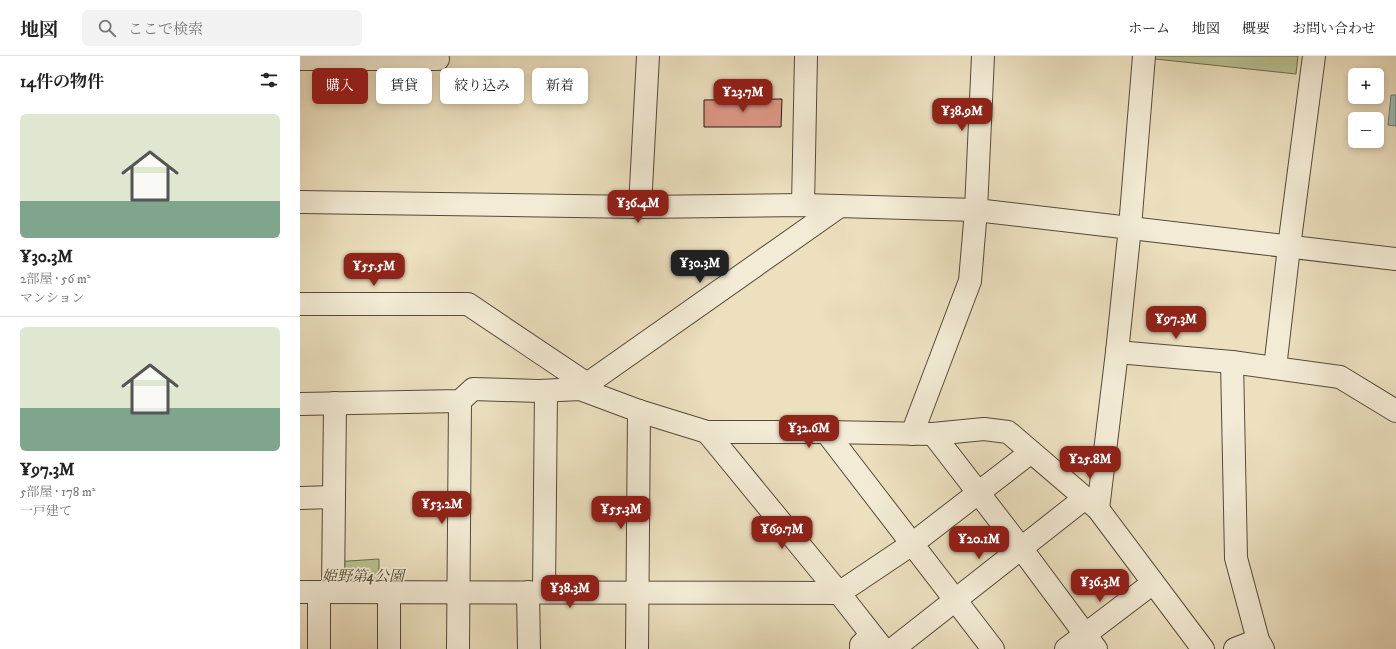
<!DOCTYPE html>
<html lang="ja">
<meta charset="utf-8">
<style>
body{margin:0;font-family:"IM FELL DW Pica","Noto Serif JP",serif;background:#f2f2f2;color:#222;height:100vh;display:flex;flex-direction:column;font-size:15px;white-space:nowrap}
*{box-sizing:border-box;margin:0}
p{font-size:13px;color:#767676}
.icon{flex:none;width:22px;height:22px;fill:none;stroke:currentColor;stroke-width:2;stroke-linecap:round;stroke-linejoin:round}
.map{position:relative;flex:1;overflow:hidden}
.panel{display:flex;flex-direction:column;background:#fff;width:300px}
.panel>*{flex:none}
.hud{position:absolute;left:12px;top:12px;width:380px;height:36px;display:flex;gap:8px}
.buttons{position:absolute;left:1048px;top:12px;display:grid;gap:8px}
.buttons a{display:grid;place-items:center;width:36px;height:36px;border-radius:6px;background:#fff;box-shadow:0 2px 6px #0003;font-size:20px}
.price{position:absolute;translate:-50% -34px;padding:0 9px;border-radius:8px;background:#8f2418;color:#fff;font-size:13px;line-height:26px;filter:drop-shadow(0 1px 2px #0008)}
.price::after{content:'';position:absolute;left:50%;top:24px;width:12px;height:9px;margin-left:-6px;background:inherit;clip-path:polygon(0 0,100% 0,50% 100%)}
.price.selected{background:#222;color:#fff}
ul{padding:0;list-style:none}
li{display:grid;align-content:center;gap:8px;height:212px;padding:0 20px}
li+li{border-top:1px solid #e0e0e0}
li span{display:grid;place-items:center;height:124px;border-radius:6px;color:#555}
li>.icon{margin-inline-start:auto}
span .icon{width:72px;height:72px;fill:#fffc;stroke-width:1}
li b{font-size:17px}
h2{display:flex;justify-content:space-between;align-items:center;height:48px;padding:0 20px;font-size:17px}
.tag{padding:0 14px;border-radius:6px;background:#fff;box-shadow:0 2px 6px #0003;font-size:14px;line-height:36px}
.tag.selected{background:#8f2418;color:#fff}
header{display:flex;align-items:center;gap:24px;box-sizing:border-box;height:56px;padding:0 20px;background:#fff;border-bottom:1px solid #e0e0e0}
header strong{font-size:19px}
nav{display:flex;gap:22px;margin-inline-start:auto;font-size:14px}
.search{width:280px;height:36px;background:#f2f2f2;display:flex;align-items:center;gap:10px;box-sizing:border-box;padding:0 14px;border-radius:6px;color:#767676;font-size:15px}
main{display:flex;flex:1;min-height:0}
.map>svg:first-child{display:block}
.green{fill:#b8c291;stroke:#6e6d50}
.water{fill:#99bdb5;stroke:#6a7b72}
.building{fill:#dd9788;stroke:#23180e}
.lines{fill:none;stroke-linecap:round;stroke-linejoin:round}
.minor-casing{stroke:#554a3a;stroke-width:24}
.minor{stroke:#f3ebd5;stroke-width:22}
.labels{text-anchor:middle;dominant-baseline:central;stroke-width:3.5;stroke-linejoin:round;paint-order:stroke}
.park-label{font-size:15px;font-style:italic;fill:#504b35;stroke:#f3ebd5}
</style>
<header>
<strong>地図</strong>
<div class="search"><svg class="icon" aria-label="search" viewBox="0 0 24 24"><circle cx="10" cy="10" r="6"/><path d="M15 15l6 6"/></svg>ここで検索</div>
<nav><a>ホーム</a><a>地図</a><a>概要</a><a>お問い合わせ</a></nav>
</header>
<main>
<section class="panel">
<h2>14件の物件<svg class="icon" aria-label="filters" viewBox="0 0 24 24"><path d="M4 7h16M4 17h16"/><circle cx="9" cy="7" r="2"/><circle cx="15" cy="17" r="2"/></svg></h2>
<ul>
<li><span style="background:linear-gradient(#dfe7d0 70%,#7fa58c 0)"><svg class="icon" aria-label="home" viewBox="0 0 24 24"><path d="M3 11l9-7 9 7M6 9v11h12V9"/></svg></span><div><b>¥30.3M</b><p>2部屋 · 56 m²</p><p>マンション</p></div></li>
<li><span style="background:linear-gradient(#dfe7d0 65%,#7fa58c 0)"><svg class="icon" aria-label="home" viewBox="0 0 24 24"><path d="M3 11l9-7 9 7M6 9v11h12V9"/></svg></span><div><b>¥97.3M</b><p>5部屋 · 178 m²</p><p>一戸建て</p></div></li>
</ul>
</section>
<div class="map">
<svg width="1096" height="593" viewBox="0 0 1096 593">
<rect width="100%" height="100%" fill="#ece0bf"/>
<filter id="stains"><feTurbulence type="fractalNoise" baseFrequency=".005" numOctaves="4"/><feColorMatrix values="0 0 0 0 .2 0 0 0 0 .09 0 0 0 0 .02 0 0 0 .5 -.17"/></filter>
<radialGradient id="worn" r=".72"><stop offset=".6" stop-color="#630" stop-opacity="0"/><stop offset="1" stop-color="#630" stop-opacity=".3"/></radialGradient>
<!-- green -->
<g class="green">
<path d="M 846,0 L 998,0 L 996,18 L 846,2 Z"/>
<path d="M 79,503 L 79,536 L 33,536 L 33,506 Z"/>
</g>
<!-- water -->
<path class="water" d="M 1091,39 L 1096,39 L 1096,70 L 1088,69 Z"/>
<!-- building -->
<path class="building" d="M 482,43 L 481,71 L 404,71 L 404,44 Z"/>
<g class="lines">
<!-- minor casing -->
<g class="minor-casing">
<g id="minor">
<path d="M 0,3 L 138,3"/>
<path d="M 0,146 L 340,151 L 503,149 L 676,154 L 1096,203"/>
<path d="M 503,149 L 506,0"/>
<path d="M 340,151 L 348,0"/>
<path d="M 0,248 L 168,248 L 287,328"/>
<path d="M 817,296 L 932,306 L 1040,321 L 1096,355"/>
<path d="M 932,306 L 936,502 L 958,584 L 963,593"/>
<path d="M 975,312 L 989,191 L 1014,0"/>
<path d="M 280,333 L 540,150"/>
<path d="M 0,348 L 160,345 L 173,333 L 239,335 L 280,333 L 339,355 L 407,376 L 526,376 L 633,378 L 684,373 L 708,376 L 798,453 L 903,593"/>
<path d="M 407,376 L 539,537 L 583,593"/>
<path d="M 526,376 L 693,593"/>
<path d="M 612,378 L 670,225 L 676,154 L 683,0"/>
<path d="M 633,378 L 721,492 L 796,593"/>
<path d="M 0,442 L 34,441"/>
<path d="M 798,453 L 817,296 L 830,171 L 844,0"/>
<path d="M 0,536 L 539,537 L 612,488 L 731,396"/>
<path d="M 19,536 L 19,593"/>
<path d="M 33,536 L 35,347"/>
<path d="M 89,536 L 89,593"/>
<path d="M 228,536 L 229,593"/>
<path d="M 244,536 L 246,335"/>
<path d="M 158,593 L 160,345"/>
<path d="M 337,593 L 339,355"/>
<path d="M 561,593 L 561,589 L 571,579"/>
<path d="M 593,593 L 785,442"/>
<path d="M 766,593 L 853,527"/>
<path d="M 935,593 L 958,584"/>
</g>
</g>
<!-- minor -->
<use href="#minor" class="minor"/>
</g>
<g class="labels">
<!-- park labels -->
<g class="park-label">
<text x="63" y="520">姫野第4公園</text>
</g>
</g>
<rect width="100%" height="100%" filter="url(#stains)"/>
<rect width="100%" height="100%" fill="url(#worn)"/>
</svg>
<div class="buttons">
<a>+</a>
<a>−</a>
</div>
<b class="price" style="left:443px;top:57px">¥23.7M</b>
<b class="price" style="left:662px;top:76px">¥38.9M</b>
<b class="price" style="left:338px;top:168px">¥36.4M</b>
<b class="price selected" style="left:400px;top:228px">¥30.3M</b>
<b class="price" style="left:74px;top:231px">¥55.5M</b>
<b class="price" style="left:876px;top:284px">¥97.3M</b>
<b class="price" style="left:509px;top:393px">¥32.6M</b>
<b class="price" style="left:790px;top:424px">¥25.8M</b>
<b class="price" style="left:142px;top:469px">¥53.2M</b>
<b class="price" style="left:321px;top:474px">¥55.3M</b>
<b class="price" style="left:482px;top:494px">¥69.7M</b>
<b class="price" style="left:679px;top:504px">¥20.1M</b>
<b class="price" style="left:800px;top:547px">¥36.3M</b>
<b class="price" style="left:270px;top:553px">¥38.3M</b>
<div class="hud">
<a class="tag selected">購入</a>
<a class="tag">賃貸</a>
<a class="tag">絞り込み</a>
<a class="tag">新着</a>
</div>
</div>
</main>
